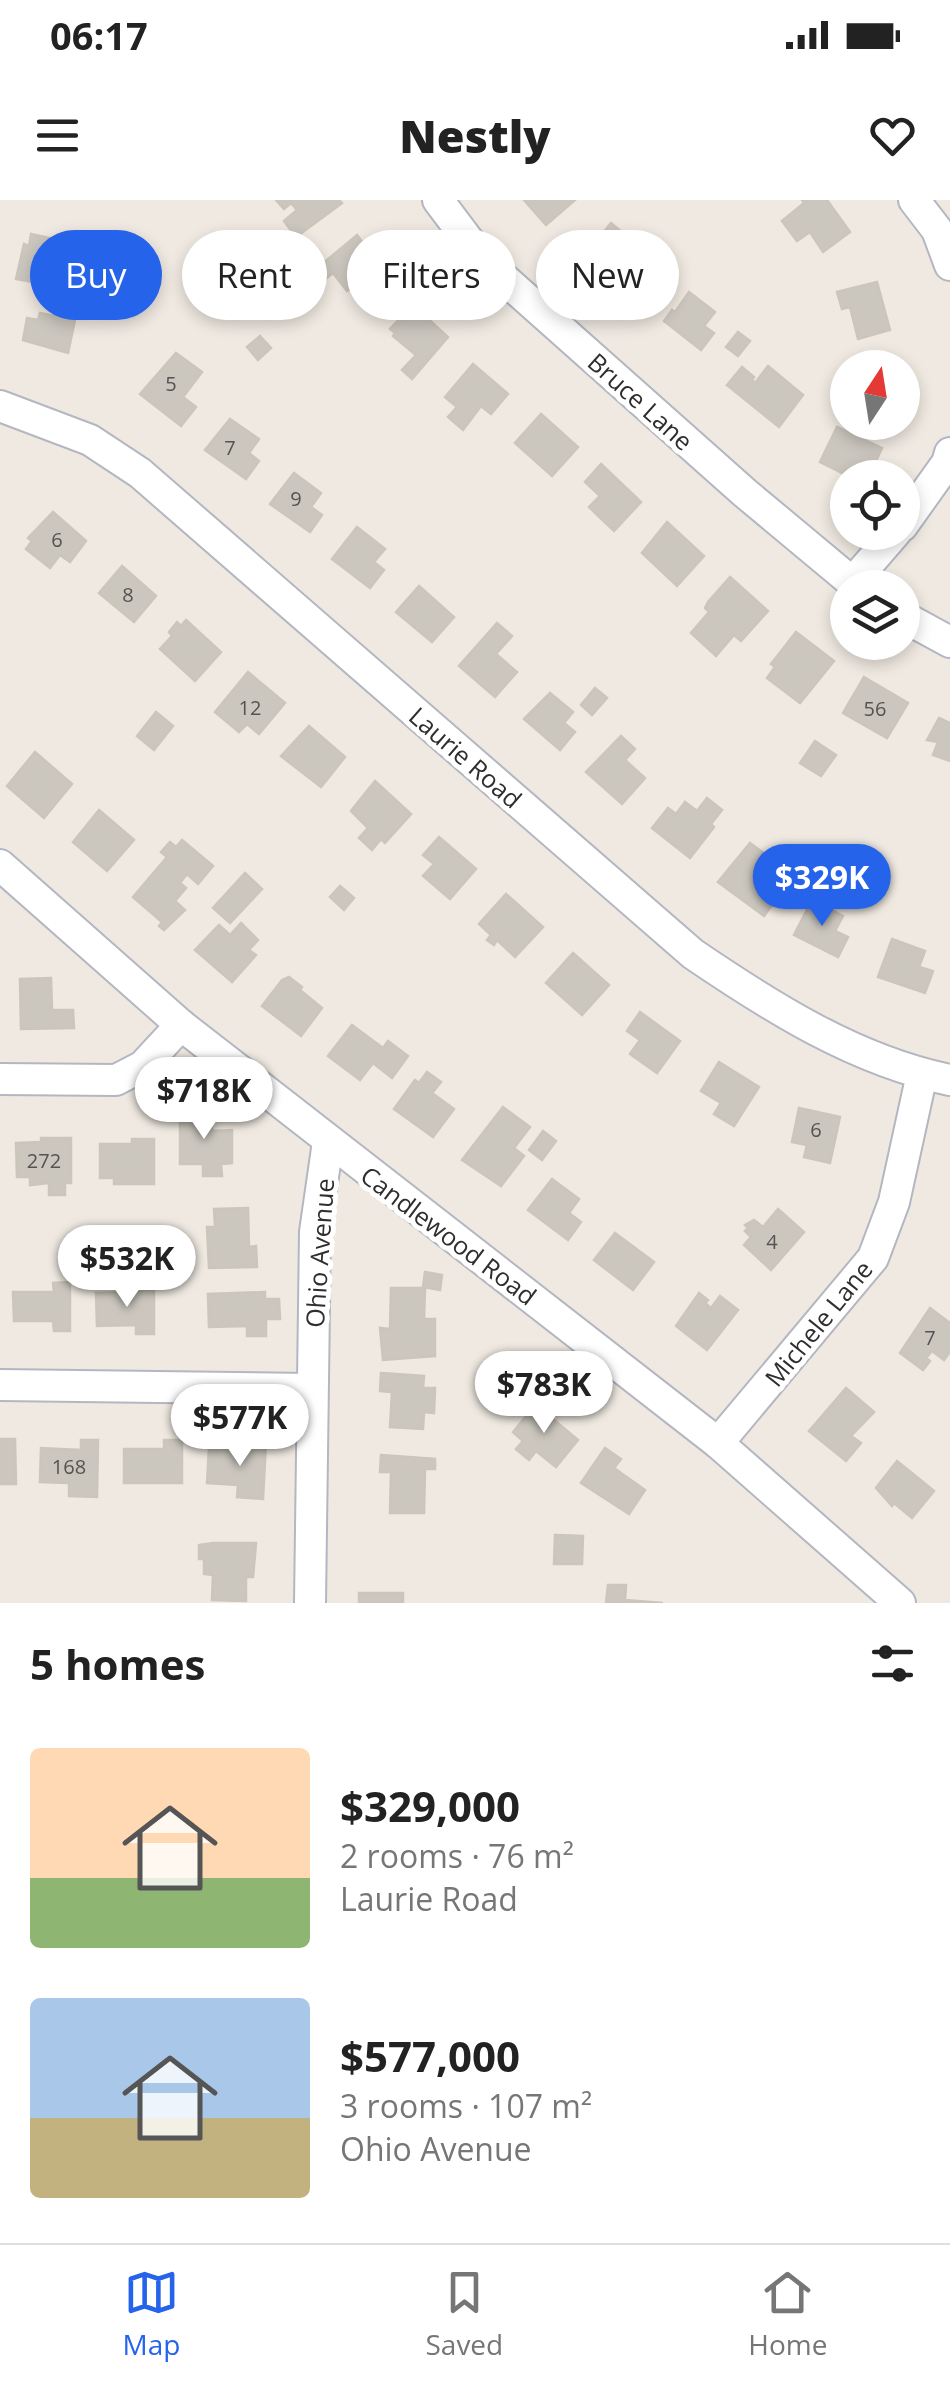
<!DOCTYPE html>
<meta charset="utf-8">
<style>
body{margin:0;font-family:"Open Sans",sans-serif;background:#f6f6f6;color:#222;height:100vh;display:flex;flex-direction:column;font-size:38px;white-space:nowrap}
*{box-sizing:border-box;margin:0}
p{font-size:32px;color:#767676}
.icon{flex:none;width:55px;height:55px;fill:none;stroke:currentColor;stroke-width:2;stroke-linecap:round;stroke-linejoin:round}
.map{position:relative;height:1403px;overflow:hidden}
.sheet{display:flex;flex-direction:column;background:#fff;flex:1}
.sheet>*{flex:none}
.banner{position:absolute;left:30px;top:30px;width:890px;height:90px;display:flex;gap:20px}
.needle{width:65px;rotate:12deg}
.fabs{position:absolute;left:830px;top:150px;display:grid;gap:20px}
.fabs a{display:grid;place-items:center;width:90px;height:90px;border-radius:50%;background:#fff;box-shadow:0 5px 15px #0003;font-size:50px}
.price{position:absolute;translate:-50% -85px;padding:0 22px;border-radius:35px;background:#fff;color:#222;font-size:32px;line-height:65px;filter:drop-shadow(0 2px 5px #0008)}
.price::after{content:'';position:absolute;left:50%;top:60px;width:30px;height:22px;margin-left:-15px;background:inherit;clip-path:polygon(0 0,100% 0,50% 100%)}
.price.active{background:#2563eb;color:#fff}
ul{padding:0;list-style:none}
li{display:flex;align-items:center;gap:30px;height:250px;padding:0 30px}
li span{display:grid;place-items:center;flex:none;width:280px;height:200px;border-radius:10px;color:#555}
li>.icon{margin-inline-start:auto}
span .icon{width:120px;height:120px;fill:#fffc;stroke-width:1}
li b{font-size:42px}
h2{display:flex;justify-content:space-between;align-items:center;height:120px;padding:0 30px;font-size:42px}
.pill{padding:0 35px;border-radius:45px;background:#fff;box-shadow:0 5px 15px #0003;font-size:35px;line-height:90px}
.pill.active{background:#2563eb;color:#fff}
.status{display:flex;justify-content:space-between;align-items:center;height:70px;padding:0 50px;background:#fff;direction:ltr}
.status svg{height:28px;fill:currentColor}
header{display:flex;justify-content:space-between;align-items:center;height:130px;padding:0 30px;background:#fff;font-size:45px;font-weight:800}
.tab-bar{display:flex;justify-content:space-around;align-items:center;height:140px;border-top:2px solid #e0e0e0;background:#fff;font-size:28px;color:#767676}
.tab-bar a{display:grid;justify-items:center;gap:5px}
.tab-bar .active{color:#2563eb}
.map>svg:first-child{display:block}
.building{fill:#cbc7bf;stroke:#cbc5ba;stroke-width:2.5}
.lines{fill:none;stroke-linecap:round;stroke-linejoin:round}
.minor-casing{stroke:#b4b7c1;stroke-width:34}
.minor{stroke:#fff;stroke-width:30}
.labels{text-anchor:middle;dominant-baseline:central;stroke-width:10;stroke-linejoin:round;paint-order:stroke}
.number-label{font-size:20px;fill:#555452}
.street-label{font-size:25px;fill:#2e2e2e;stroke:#fff}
</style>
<div class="status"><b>06:17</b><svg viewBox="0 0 49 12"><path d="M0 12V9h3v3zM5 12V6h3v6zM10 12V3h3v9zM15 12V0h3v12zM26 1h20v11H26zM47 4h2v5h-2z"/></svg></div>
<header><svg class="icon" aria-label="menu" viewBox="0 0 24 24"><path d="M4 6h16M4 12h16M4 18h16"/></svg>Nestly<svg class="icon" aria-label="heart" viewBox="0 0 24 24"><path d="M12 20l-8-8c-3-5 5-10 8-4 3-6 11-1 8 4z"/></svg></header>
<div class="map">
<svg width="950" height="1403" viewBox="0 0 950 1403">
<rect width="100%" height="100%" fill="#efe9e1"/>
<!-- building -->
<g class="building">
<path d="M 276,0 L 339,0 L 342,3 L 296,37 L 284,21 L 297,10 L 291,3 L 284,9 Z"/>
<path d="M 524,0 L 575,0 L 546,25 Z"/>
<path d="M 802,0 L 827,0 L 850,32 L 823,52 L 810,32 L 797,41 L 782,21 L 804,3 Z"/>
<path d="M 611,23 L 637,45 L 627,58 L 638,67 L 623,85 L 586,54 Z"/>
<path d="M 31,34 L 77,44 L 68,88 L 16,79 L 24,44 L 29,46 Z"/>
<path d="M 357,35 L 386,73 L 364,90 L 358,83 L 347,91 L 333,73 L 323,81 L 315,70 Z"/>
<path d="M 877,82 L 890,130 L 858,139 L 850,107 L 842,109 L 837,92 Z"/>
<path d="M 689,92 L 715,112 L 704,126 L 714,133 L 701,150 L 664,121 L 672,110 L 675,112 Z"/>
<path d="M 413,105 L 448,137 L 412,179 L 402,170 L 416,155 L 393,136 L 395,133 L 390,129 Z"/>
<path d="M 40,113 L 75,120 L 68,153 L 23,140 L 27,118 L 38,120 Z"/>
<path d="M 738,132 L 750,141 L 738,156 L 726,147 Z"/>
<path d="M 260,136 L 271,148 L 258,160 L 247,147 Z"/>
<path d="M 176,153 L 202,172 L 183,197 L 196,207 L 181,226 L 140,194 Z"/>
<path d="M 473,164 L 508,194 L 491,214 L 481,206 L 463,230 L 448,217 L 457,207 L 445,197 Z"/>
<path d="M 768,166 L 803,195 L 779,227 L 727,185 L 742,167 L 754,177 L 752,180 L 755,183 Z"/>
<path d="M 541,214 L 578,247 L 552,276 L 515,243 Z"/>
<path d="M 230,219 L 259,239 L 249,253 L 259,261 L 246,279 L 205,250 Z"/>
<path d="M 837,227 L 882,248 L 868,278 L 852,278 L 820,262 Z"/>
<path d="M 601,264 L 641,302 L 614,331 L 589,307 L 600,296 L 585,282 Z"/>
<path d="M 294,273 L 321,293 L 311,307 L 322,315 L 310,332 L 270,304 Z"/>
<path d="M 53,312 L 86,341 L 70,362 L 60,355 L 50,368 L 26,349 L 32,341 L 28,338 Z"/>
<path d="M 667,322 L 704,356 L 677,386 L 642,353 Z"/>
<path d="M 357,327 L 385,349 L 374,362 L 384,370 L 370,388 L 332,359 Z"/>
<path d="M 122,366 L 156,396 L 134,422 L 99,393 Z"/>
<path d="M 730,377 L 768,411 L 741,441 L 734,435 L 716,456 L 691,433 L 709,412 L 705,408 L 708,402 Z"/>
<path d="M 419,386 L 454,417 L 432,442 L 396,412 Z"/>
<path d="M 186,420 L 221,452 L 195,481 L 160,449 L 172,436 L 169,432 L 177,422 L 181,426 Z"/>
<path d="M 497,423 L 512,436 L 496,454 L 517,472 L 495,497 L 459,466 Z"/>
<path d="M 796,432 L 834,461 L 800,503 L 767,478 L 775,467 L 771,464 Z"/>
<path d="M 248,472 L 285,503 L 259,534 L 247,524 L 239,532 L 215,512 Z"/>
<path d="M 864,477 L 908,503 L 887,538 L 843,513 Z"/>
<path d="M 595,488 L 607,498 L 592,515 L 581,505 Z"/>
<path d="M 550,493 L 573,512 L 564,523 L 575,532 L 560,550 L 524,519 Z"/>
<path d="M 156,512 L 173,526 L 154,550 L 137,536 Z"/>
<path d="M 939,518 L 950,523 L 950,561 L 933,555 L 938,542 L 927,540 Z"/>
<path d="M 309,526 L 345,557 L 321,587 L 281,556 Z"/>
<path d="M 621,536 L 635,549 L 625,560 L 645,578 L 622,604 L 586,572 Z"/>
<path d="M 815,541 L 836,555 L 821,576 L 800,563 Z"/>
<path d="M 35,552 L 72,584 L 44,618 L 7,586 Z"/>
<path d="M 375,581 L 411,614 L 385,643 L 381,639 L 372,650 L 359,638 L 368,628 L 351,611 Z"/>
<path d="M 707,598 L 722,610 L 711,624 L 714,627 L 690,658 L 652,628 L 668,608 L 676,614 L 685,602 L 697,611 Z"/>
<path d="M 99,610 L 134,640 L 107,671 L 73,642 Z"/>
<path d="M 439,637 L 476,669 L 450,699 L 423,676 L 434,664 L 423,655 Z"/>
<path d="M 182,640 L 213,666 L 198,684 L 187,674 L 180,683 L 186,688 L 175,701 L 185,710 L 164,730 L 159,726 L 162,722 L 133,697 L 167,657 L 161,652 L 170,642 L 176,647 Z"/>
<path d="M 750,643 L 772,659 L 766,668 L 770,671 L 761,684 L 778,697 L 764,716 L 718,682 Z"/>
<path d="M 245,673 L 262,689 L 230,723 L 213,708 Z"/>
<path d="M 340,686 L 354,698 L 344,710 L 330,697 Z"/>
<path d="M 506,694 L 543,727 L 515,757 L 497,740 L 494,745 L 487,740 L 491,735 L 479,724 Z"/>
<path d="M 812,700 L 843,716 L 835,731 L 848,737 L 838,757 L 794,735 Z"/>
<path d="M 241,723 L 258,740 L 249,750 L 256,755 L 232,782 L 195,750 L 219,725 L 230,735 Z"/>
<path d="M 892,739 L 925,751 L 919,767 L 933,771 L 925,793 L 878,777 Z"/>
<path d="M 573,753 L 609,785 L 582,815 L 546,783 Z"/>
<path d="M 289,777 L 302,787 L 300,790 L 322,808 L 301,836 L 262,806 L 282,780 Z"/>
<path d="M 51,778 L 52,810 L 73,810 L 74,828 L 21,829 L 20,779 Z"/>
<path d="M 640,812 L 680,841 L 657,873 L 630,854 L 640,840 L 627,831 Z"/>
<path d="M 352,825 L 383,848 L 388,841 L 408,856 L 392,878 L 373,863 L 360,880 L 328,856 Z"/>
<path d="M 719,862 L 759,887 L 734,926 L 714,914 L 721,903 L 701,891 Z"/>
<path d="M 427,872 L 441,882 L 432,893 L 454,909 L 433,937 L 394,909 L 415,880 L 419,883 Z"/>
<path d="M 503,907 L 530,927 L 514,948 L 524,956 L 501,986 L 462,960 Z"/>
<path d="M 799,908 L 840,917 L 830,963 L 804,957 L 807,945 L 792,942 Z"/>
<path d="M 180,909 L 212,909 L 212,931 L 232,930 L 232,963 L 221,964 L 222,976 L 203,976 L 203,964 L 180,964 Z"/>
<path d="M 543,931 L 556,941 L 542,960 L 529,950 Z"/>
<path d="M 41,938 L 71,938 L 71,983 L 65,983 L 65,995 L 49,995 L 49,983 L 30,985 L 30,977 L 17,977 L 16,943 L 41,942 Z"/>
<path d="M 132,939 L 154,939 L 154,984 L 114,984 L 114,978 L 100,978 L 100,944 L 132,944 Z"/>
<path d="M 552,979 L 579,999 L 569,1013 L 581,1022 L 568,1040 L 528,1010 Z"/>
<path d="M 248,1008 L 249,1047 L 256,1046 L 257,1067 L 209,1068 L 207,1027 L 215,1027 L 214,1009 Z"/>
<path d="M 778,1009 L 804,1032 L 771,1070 L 744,1045 L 751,1037 L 745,1031 L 748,1028 L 745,1025 L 754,1020 L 763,1027 Z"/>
<path d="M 615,1033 L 654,1062 L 633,1090 L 594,1060 Z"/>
<path d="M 425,1072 L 442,1075 L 440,1090 L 423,1087 Z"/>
<path d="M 70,1082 L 70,1131 L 54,1131 L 53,1121 L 14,1121 L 13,1092 L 54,1092 L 53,1083 Z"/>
<path d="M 391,1088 L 425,1088 L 424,1119 L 435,1119 L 435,1156 L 383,1160 L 380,1128 L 390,1129 Z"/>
<path d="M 154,1091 L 154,1134 L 136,1134 L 136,1125 L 97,1126 L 96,1093 Z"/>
<path d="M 265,1092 L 265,1099 L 279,1099 L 280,1119 L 266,1119 L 266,1136 L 247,1136 L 247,1126 L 209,1127 L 208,1094 Z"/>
<path d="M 699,1093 L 708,1100 L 705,1103 L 711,1108 L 720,1096 L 738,1110 L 707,1150 L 676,1126 Z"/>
<path d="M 930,1108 L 950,1123 L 950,1152 L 944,1160 L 932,1151 L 926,1158 L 930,1161 L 923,1170 L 900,1153 Z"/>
<path d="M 381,1173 L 424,1176 L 423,1188 L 435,1188 L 434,1213 L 424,1212 L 423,1229 L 390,1227 L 392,1192 L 380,1191 Z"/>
<path d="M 846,1188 L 874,1212 L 851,1236 L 861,1243 L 846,1261 L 809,1231 Z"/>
<path d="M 540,1199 L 553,1210 L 548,1215 L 578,1240 L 556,1267 L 536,1251 L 529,1260 L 516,1249 L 523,1241 L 513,1232 Z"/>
<path d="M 0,1239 L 15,1239 L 16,1284 L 0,1284 Z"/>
<path d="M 81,1240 L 98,1240 L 97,1297 L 69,1296 L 69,1283 L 40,1282 L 41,1248 L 81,1250 Z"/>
<path d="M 164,1240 L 182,1240 L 182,1283 L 124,1283 L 124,1249 L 164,1249 Z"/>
<path d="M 248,1241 L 266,1242 L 263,1299 L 237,1297 L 238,1285 L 207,1283 L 209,1248 L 247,1250 Z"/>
<path d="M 605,1248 L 621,1259 L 614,1268 L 645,1290 L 629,1314 L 581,1283 Z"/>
<path d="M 381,1255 L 435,1259 L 435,1269 L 425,1269 L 424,1313 L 390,1313 L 391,1272 L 380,1272 Z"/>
<path d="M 897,1261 L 934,1291 L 912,1318 L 894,1303 L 892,1306 L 876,1288 Z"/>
<path d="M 555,1335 L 583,1336 L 582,1364 L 554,1364 Z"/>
<path d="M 213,1343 L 256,1343 L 253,1377 L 246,1377 L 246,1401 L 212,1400 L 213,1375 L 204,1374 L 204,1359 L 199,1359 L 199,1345 Z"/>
<path d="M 608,1385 L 626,1385 L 625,1400 L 663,1403 L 606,1403 Z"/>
<rect x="359" y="1393" width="44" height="10"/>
</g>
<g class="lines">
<!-- minor casing -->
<g class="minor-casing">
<g id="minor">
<path d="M 438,0 L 483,60 L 745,293 L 859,388"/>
<path d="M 914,0 L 937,30 L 950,65"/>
<path d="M 0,206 L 90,240 L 140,273 L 693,754 C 771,807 856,861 950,880"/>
<path d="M 902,326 L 947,263 L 950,253"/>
<path d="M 852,383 L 896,332"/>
<path d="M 902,416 L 950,442"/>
<path d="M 0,665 L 181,825 L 718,1243 L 900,1403"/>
<path d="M 0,879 L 116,880 L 143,866 L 181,825"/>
<path d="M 0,1185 L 312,1189"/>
<path d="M 718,1243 L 873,1058 L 894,1002 L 922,874"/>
<path d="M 310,1403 L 315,1032 L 328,942"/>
</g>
</g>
<!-- minor -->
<use href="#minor" class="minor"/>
</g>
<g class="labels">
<!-- number labels -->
<g class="number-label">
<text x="171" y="183">5</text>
<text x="230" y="247">7</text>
<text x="296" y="298">9</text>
<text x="57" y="339">6</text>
<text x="128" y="394">8</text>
<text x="250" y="507">12</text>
<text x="875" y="508">56</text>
<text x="816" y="929">6</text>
<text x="44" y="960">272</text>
<text x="772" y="1041">4</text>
<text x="930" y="1137">7</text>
<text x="69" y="1266">168</text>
</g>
<!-- street labels -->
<g class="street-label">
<text transform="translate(641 201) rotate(42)">Bruce Lane</text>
<text transform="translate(466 557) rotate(41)">Laurie Road</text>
<text transform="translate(449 1035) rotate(37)">Candlewood Road</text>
<text transform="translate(319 1053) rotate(-86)">Ohio Avenue</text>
<text transform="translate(818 1123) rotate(-51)">Michele Lane</text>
</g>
</g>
</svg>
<div class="fabs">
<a><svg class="needle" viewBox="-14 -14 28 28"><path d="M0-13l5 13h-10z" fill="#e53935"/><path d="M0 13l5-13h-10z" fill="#767676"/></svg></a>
<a><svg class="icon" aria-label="locate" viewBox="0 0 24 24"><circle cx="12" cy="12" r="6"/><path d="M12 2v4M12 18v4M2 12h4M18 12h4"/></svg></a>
<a><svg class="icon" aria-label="layers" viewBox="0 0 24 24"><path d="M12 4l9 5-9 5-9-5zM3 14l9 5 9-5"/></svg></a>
</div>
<b class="price active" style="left:822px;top:729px">$329K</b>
<b class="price" style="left:204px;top:942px">$718K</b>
<b class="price" style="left:127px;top:1110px">$532K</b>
<b class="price" style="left:544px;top:1236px">$783K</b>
<b class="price" style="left:240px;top:1269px">$577K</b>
<div class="banner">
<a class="pill active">Buy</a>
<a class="pill">Rent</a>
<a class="pill">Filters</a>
<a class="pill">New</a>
</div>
</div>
<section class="sheet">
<h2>5 homes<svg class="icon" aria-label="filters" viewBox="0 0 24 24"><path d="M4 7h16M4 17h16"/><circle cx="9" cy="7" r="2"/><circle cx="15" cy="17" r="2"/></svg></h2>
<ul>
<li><span style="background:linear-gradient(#ffd9b3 65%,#8fb573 0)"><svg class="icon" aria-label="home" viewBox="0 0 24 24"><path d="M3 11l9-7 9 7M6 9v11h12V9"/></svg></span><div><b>$329,000</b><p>2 rooms · 76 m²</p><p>Laurie Road</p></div></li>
<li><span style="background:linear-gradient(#a9c7e8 60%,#c2b280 0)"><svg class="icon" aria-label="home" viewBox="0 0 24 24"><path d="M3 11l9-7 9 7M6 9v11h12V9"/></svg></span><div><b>$577,000</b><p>3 rooms · 107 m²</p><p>Ohio Avenue</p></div></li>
</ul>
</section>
<nav class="tab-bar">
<a class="active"><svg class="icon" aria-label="map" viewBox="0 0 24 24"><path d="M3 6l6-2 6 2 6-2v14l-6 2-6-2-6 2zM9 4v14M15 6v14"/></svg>Map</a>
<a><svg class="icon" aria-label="saved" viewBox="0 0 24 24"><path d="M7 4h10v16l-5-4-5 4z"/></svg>Saved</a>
<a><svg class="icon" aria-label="home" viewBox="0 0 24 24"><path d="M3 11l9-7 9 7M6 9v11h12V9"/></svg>Home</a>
</nav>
